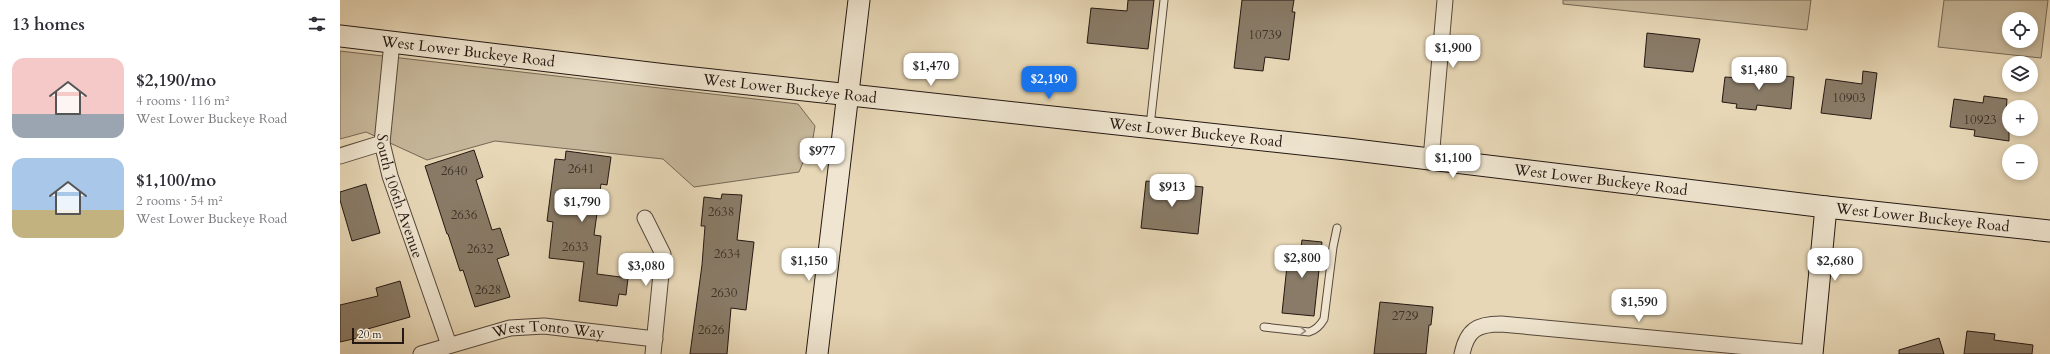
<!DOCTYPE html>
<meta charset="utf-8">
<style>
body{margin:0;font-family:Cardo,serif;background:#f7f7f7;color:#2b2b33;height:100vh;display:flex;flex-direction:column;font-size:15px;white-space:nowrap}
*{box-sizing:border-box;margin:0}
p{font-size:13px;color:#7c7c81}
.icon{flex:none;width:22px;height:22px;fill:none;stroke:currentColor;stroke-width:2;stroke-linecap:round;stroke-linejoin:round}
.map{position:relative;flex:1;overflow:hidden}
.panel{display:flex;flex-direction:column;background:#fff;width:340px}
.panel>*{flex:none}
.controls{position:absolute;left:1662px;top:12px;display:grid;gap:8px}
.controls a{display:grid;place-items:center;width:36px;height:36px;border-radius:50%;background:#fff;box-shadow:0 2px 6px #0003;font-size:20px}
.scale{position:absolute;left:12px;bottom:10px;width:52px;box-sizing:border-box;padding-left:4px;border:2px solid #241812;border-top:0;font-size:11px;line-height:14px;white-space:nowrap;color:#241812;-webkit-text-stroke:3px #efe5d0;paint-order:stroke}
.price{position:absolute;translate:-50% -34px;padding:0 9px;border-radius:8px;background:#fff;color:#222;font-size:13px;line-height:26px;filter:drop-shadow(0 1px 2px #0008)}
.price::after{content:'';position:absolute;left:50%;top:24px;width:12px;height:9px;margin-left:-6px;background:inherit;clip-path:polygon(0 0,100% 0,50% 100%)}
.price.current{background:#1a73e8;color:#fff}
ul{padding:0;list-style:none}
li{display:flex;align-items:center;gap:12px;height:100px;padding:0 12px}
li span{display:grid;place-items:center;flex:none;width:112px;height:80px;border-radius:12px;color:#555}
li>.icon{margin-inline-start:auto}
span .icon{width:48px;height:48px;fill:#fffc;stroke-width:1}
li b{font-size:17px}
h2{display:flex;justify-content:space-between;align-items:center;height:48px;padding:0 12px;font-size:17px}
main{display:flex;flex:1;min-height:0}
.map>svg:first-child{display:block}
.green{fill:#c6b79a;stroke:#756856;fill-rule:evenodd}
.building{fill:#897b67;stroke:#241812}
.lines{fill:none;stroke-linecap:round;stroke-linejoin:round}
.lane-casing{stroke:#55483b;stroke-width:9}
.street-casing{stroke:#55483b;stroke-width:17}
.secondary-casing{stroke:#241812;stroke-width:23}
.lane{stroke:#efe5d0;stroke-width:7}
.street{stroke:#efe5d0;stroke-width:15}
.secondary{stroke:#efe5d0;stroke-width:21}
.oneway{stroke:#94897a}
.labels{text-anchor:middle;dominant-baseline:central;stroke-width:3.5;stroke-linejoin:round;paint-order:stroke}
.number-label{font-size:13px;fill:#3d3127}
.street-label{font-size:15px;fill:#241812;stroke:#efe5d0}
</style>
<main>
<section class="panel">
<h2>13 homes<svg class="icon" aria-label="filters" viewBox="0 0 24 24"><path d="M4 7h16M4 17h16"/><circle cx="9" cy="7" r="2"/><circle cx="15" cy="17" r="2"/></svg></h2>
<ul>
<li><span style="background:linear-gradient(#f6c9c9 70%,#9aa5b1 0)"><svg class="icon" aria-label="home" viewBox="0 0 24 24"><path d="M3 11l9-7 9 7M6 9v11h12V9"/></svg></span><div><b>$2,190/mo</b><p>4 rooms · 116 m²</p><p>West Lower Buckeye Road</p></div></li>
<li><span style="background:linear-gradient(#a9c7e8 65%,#c2b280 0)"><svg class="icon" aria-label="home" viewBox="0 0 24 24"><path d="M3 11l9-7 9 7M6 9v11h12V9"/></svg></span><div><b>$1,100/mo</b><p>2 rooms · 54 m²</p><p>West Lower Buckeye Road</p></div></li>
</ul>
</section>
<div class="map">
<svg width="1710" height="354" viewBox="0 0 1710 354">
<rect width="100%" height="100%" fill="#e7d7b6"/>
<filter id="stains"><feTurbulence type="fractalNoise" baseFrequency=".005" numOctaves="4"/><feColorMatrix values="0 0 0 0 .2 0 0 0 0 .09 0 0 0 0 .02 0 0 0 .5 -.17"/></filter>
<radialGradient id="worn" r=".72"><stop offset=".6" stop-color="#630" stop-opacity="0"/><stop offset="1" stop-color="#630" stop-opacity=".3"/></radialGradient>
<!-- green -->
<g class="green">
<path d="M 1223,0 L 1471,0 L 1467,30 L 1223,4 Z"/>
<path d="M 1604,0 L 1708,0 L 1701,58 L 1598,47 ZM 1669,19 L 1691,19 L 1691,41 L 1669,41 Z"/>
<path d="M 0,51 L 458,104 L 475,126 L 473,138 L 459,172 L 354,187 L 323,159 L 155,141 L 87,160 L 26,132 L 0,139 Z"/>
</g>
<!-- building -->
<g class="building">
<path d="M 788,0 L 814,0 L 808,49 L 747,43 L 751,8 L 787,11 Z"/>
<path d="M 902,0 L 954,0 L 952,12 L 955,12 L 949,60 L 925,57 L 923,71 L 894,68 Z"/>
<path d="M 1307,33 L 1360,39 L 1353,72 L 1304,67 Z"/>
<path d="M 1400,71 L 1454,77 L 1451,109 L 1417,105 L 1416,110 L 1396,108 L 1397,104 L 1382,102 L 1385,77 L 1399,78 Z"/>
<path d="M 1523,71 L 1537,73 L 1531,119 L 1481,113 L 1486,79 L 1522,84 Z"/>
<path d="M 1644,96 L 1667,99 L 1666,112 L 1669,113 L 1669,141 L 1634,136 L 1635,130 L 1610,127 L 1614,99 L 1643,103 Z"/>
<path d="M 134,150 L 143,177 L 136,180 L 152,230 L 160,228 L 169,255 L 157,259 L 170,297 L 135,307 L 123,270 L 120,271 L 108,234 L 107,234 L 85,166 Z"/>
<path d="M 226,151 L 271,157 L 267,185 L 261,184 L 254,235 L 261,236 L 257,274 L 288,278 L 286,295 L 279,294 L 277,306 L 239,301 L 244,262 L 209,258 L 213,222 L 207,221 L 215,159 L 225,160 Z"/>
<path d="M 806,181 L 863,187 L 858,234 L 801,228 Z"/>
<path d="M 26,184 L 40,233 L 12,241 L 0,200 L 0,192 Z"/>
<path d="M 382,194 L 402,195 L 397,240 L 414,242 L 406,310 L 391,308 L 387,354 L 350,354 L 362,265 L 365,226 L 361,226 L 364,197 L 381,199 Z"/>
<path d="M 962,240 L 982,242 L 974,316 L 942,313 L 949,247 L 961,248 Z"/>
<path d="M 60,281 L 70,317 L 24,330 L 26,336 L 0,342 L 0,305 L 38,296 L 36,288 Z"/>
<path d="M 1040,302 L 1093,307 L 1091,325 L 1089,325 L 1086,354 L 1034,354 Z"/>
<path d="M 1627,331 L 1655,334 L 1654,340 L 1693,345 L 1692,354 L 1624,354 Z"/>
<path d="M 1599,338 L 1604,354 L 1559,354 L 1559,350 Z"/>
</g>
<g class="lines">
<!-- lane casing -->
<g class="lane-casing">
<g id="lane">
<path d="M 810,126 L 824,0"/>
<path d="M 924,327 L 969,332 C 976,330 980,326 984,319 L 993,247 L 997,228"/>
</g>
</g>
<!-- street casing -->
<g class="street-casing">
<g id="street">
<path id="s1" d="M 52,42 L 42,143 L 50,176 L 109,345"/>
<path d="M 0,156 L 42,143"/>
<path d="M 1091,159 L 1105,0"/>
<path d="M 305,218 L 323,254 L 313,354"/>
<path id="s2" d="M 81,354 L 170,328 L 204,326 L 315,339"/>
<path d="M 1122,354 C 1127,330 1137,324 1161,324 L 1472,353"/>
</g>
</g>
<!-- secondary casing -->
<g class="secondary-casing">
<g id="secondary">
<path id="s3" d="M 0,36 L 326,75 L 1007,149 L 1486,207 L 1710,231"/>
<path d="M 477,354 L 519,0"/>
<path d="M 1472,354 L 1486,207"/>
</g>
</g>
<!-- lane -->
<use href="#lane" class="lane"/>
<!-- street -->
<use href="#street" class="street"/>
<!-- secondary -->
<use href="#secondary" class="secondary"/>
</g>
<!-- one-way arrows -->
<defs><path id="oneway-chevron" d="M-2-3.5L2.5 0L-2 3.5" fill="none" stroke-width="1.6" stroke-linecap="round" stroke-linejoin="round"/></defs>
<use class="oneway" href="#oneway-chevron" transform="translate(963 331) rotate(3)"/>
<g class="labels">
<!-- number labels -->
<g class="number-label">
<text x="925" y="35">10739</text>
<text x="1509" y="98">10903</text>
<text x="1640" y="120">10923</text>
<text x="241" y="169">2641</text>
<text x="114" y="171">2640</text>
<text x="381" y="212">2638</text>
<text x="124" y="215">2636</text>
<text x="235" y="247">2633</text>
<text x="140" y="249">2632</text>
<text x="387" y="254">2634</text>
<text x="148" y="290">2628</text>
<text x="384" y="293">2630</text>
<text x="1065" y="316">2729</text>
<text x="371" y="330">2626</text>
</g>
<!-- street labels -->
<g class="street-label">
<text stroke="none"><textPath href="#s3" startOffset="129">West Lower Buckeye Road</textPath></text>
<text stroke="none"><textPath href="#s3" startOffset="453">West Lower Buckeye Road</textPath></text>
<text stroke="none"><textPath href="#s3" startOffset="861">West Lower Buckeye Road</textPath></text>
<text stroke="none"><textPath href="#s3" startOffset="1269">West Lower Buckeye Road</textPath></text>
<text stroke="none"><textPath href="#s1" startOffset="157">South 106th Avenue</textPath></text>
<text stroke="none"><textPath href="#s3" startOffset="1593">West Lower Buckeye Road</textPath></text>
<text stroke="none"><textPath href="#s2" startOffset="131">West Tonto Way</textPath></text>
</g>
</g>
<rect width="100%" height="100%" filter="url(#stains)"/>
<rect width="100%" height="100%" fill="url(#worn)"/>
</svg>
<div class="controls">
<a><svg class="icon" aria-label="locate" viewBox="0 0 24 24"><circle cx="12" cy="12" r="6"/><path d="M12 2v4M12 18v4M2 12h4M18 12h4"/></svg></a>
<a><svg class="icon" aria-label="layers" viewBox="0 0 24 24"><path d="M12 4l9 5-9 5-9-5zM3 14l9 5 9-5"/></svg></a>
<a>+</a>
<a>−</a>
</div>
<div class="scale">20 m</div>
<b class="price" style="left:1113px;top:69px">$1,900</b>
<b class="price" style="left:591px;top:87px">$1,470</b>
<b class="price" style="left:1419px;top:91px">$1,480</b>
<b class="price current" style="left:709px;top:100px">$2,190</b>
<b class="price" style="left:482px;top:172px">$977</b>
<b class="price" style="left:1113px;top:179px">$1,100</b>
<b class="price" style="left:832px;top:208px">$913</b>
<b class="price" style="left:242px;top:223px">$1,790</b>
<b class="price" style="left:962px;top:279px">$2,800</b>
<b class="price" style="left:469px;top:282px">$1,150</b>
<b class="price" style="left:1495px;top:282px">$2,680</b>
<b class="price" style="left:306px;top:287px">$3,080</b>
<b class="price" style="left:1299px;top:323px">$1,590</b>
</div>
</main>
